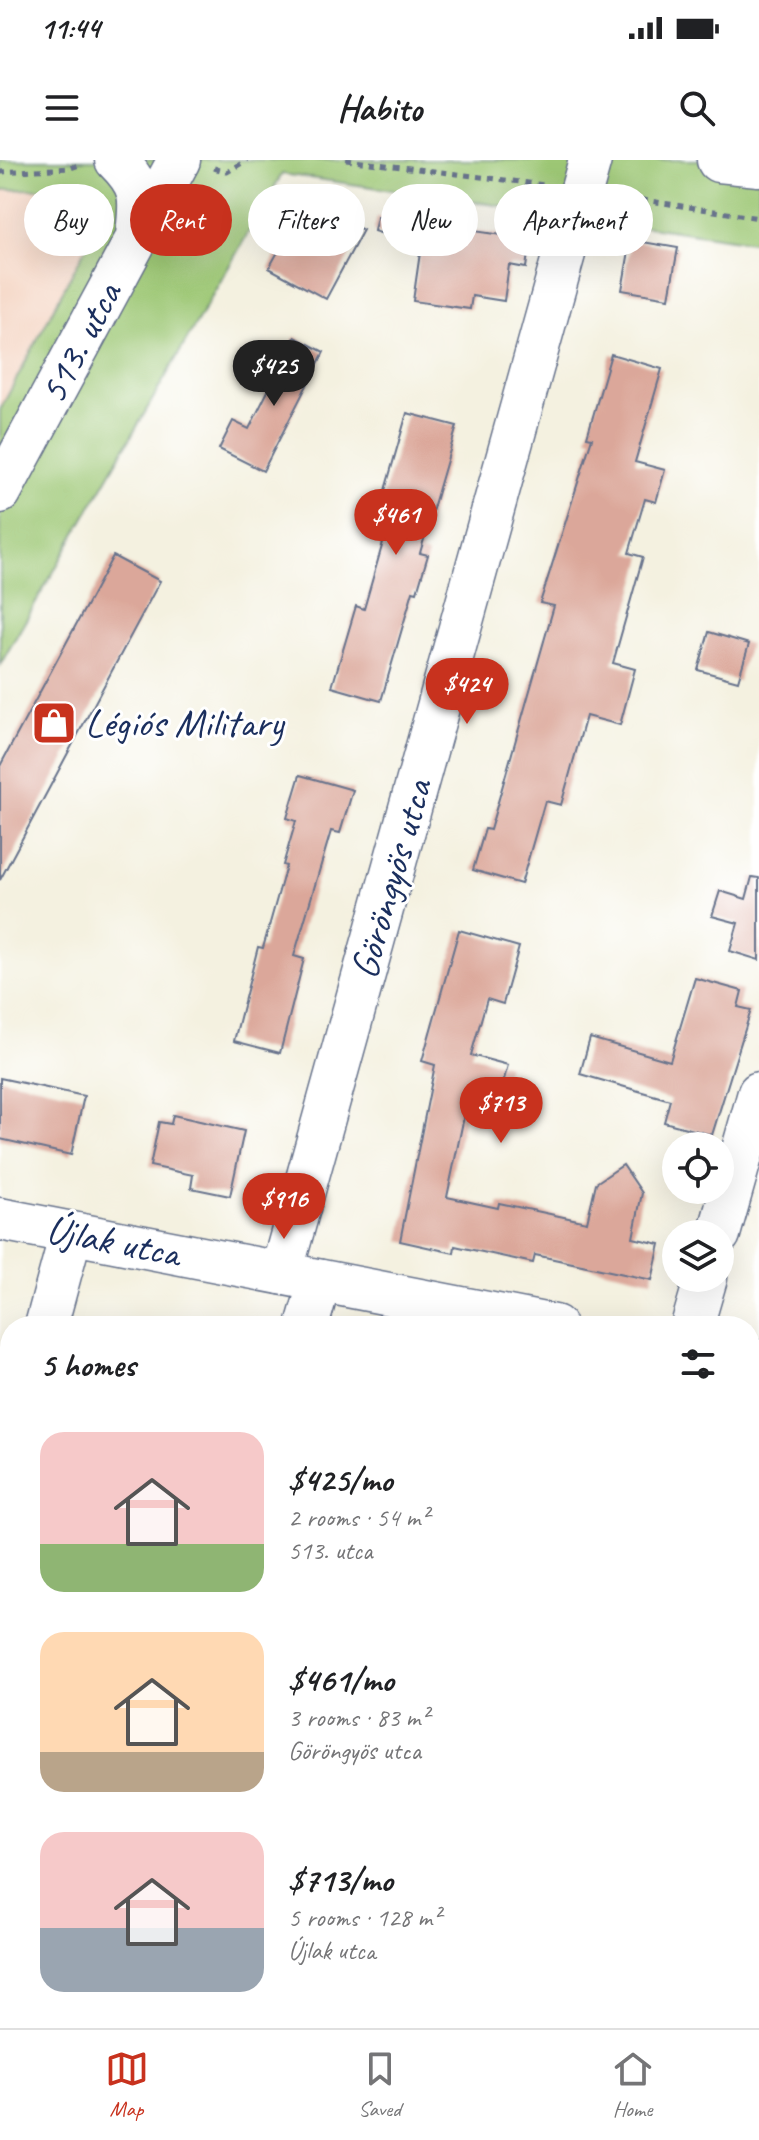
<!DOCTYPE html>
<meta charset="utf-8">
<style>
body{margin:0;font-family:Caveat,sans-serif;background:#f2f2f2;color:#202124;height:100vh;display:flex;flex-direction:column;font-size:30px;white-space:nowrap}
*{box-sizing:border-box;margin:0}
p{font-size:26px;color:#757577}
.icon{flex:none;width:44px;height:44px;fill:none;stroke:currentColor;stroke-width:2;stroke-linecap:round;stroke-linejoin:round}
.map{position:relative;flex:1;overflow:hidden}
.side{position:absolute;left:0px;top:1156px;width:760px;height:712px;display:flex;flex-direction:column;background:#fff;border-radius:32px 32px 0 0;box-shadow:0 8px 32px #0002}
.side>*{flex:none}
.hud{position:absolute;left:24px;top:24px;width:712px;height:72px;display:flex;gap:16px}
.controls{position:absolute;left:662px;top:972px;display:grid;gap:16px}
.controls a{display:grid;place-items:center;width:72px;height:72px;border-radius:50%;background:#fff;box-shadow:0 8px 32px #0002;font-size:40px}
.price{position:absolute;translate:-50% -68px;padding:0 18px;border-radius:28px;background:#c8321e;color:#fff;font-size:26px;line-height:52px;filter:drop-shadow(0 2px 4px #0008)}
.price::after{content:'';position:absolute;left:50%;top:48px;width:24px;height:18px;margin-left:-12px;background:inherit;clip-path:polygon(0 0,100% 0,50% 100%)}
.price.on{background:#222;color:#fff}
ul{padding:0;list-style:none}
li{display:flex;align-items:center;gap:24px;height:200px;padding:0 40px}
li span{display:grid;place-items:center;flex:none;width:224px;height:160px;border-radius:24px;color:#555}
li>.icon{margin-inline-start:auto}
span .icon{width:96px;height:96px;fill:#fffc;stroke-width:1}
li b{font-size:34px}
h2{display:flex;justify-content:space-between;align-items:center;height:96px;padding:0 40px;font-size:34px}
.chip{padding:0 28px;border-radius:36px;background:#fff;box-shadow:0 8px 32px #0002;font-size:28px;line-height:72px}
.chip.on{background:#c8321e;color:#fff}
.status{display:flex;justify-content:space-between;align-items:center;height:56px;padding:0 40px;background:#fff;direction:ltr}
.status svg{height:22px;fill:currentColor}
header{display:flex;justify-content:space-between;align-items:center;height:104px;padding:0 40px;background:#fff;font-size:36px;font-weight:700}
.dock{display:flex;justify-content:space-around;align-items:center;height:112px;border-top:2px solid #e0e0e0;background:#fff;font-size:22px;color:#757577}
.dock a{display:grid;justify-items:center;gap:4px}
.dock .on{color:#c8321e}
.map>svg:first-child{display:block}
.built{fill:#f4d3c0}
.green{fill:#9dc774;stroke:#5c7b69;stroke-width:2}
.building{fill:#dba79a}
.lines{fill:none;stroke-linecap:round;stroke-linejoin:round}
.minor-casing{stroke:#67738c;stroke-width:45}
.major-casing{stroke:#67738c;stroke-width:47}
.path{stroke:#67738c;stroke-width:5;stroke-dasharray:6 6;stroke-linecap:butt}
.minor{stroke:#fff;stroke-width:42}
.major{stroke:#fff;stroke-width:44}
.labels{text-anchor:middle;dominant-baseline:central;stroke-width:6;stroke-linejoin:round;paint-order:stroke}
.street-label{font-size:40px;fill:#1b2f5e;stroke:#fff}
.poi-label{font-size:40px;fill:#1b2f5e;stroke:#fff;text-anchor:start}
</style>
<div class="status"><b>11:44</b><svg viewBox="0 0 49 12"><path d="M0 12V9h3v3zM5 12V6h3v6zM10 12V3h3v9zM15 12V0h3v12zM26 1h20v11H26zM47 4h2v5h-2z"/></svg></div>
<header><svg class="icon" aria-label="menu" viewBox="0 0 24 24"><path d="M4 6h16M4 12h16M4 18h16"/></svg>Habito<svg class="icon" aria-label="search" viewBox="0 0 24 24"><circle cx="10" cy="10" r="6"/><path d="M15 15l6 6"/></svg></header>
<div class="map">
<svg width="759" height="1868" viewBox="0 0 759 1868">
<rect width="100%" height="100%" fill="#fff"/>
<filter id="ink" filterUnits="userSpaceOnUse"><feTurbulence type="fractalNoise" baseFrequency=".0125" numOctaves="2"/><feDisplacementMap in="SourceGraphic" scale="16" xChannelSelector="R" yChannelSelector="G"/><feConvolveMatrix kernelMatrix="1 2 1 2 8 2 1 2 1" color-interpolation-filters="sRGB"/></filter>
<filter id="wash" filterUnits="userSpaceOnUse"><feTurbulence type="fractalNoise" baseFrequency=".006" numOctaves="4" result="noise"/><feDisplacementMap in="SourceGraphic" scale="32" xChannelSelector="R" yChannelSelector="G"/><feGaussianBlur stdDeviation="1.8" result="paint"/><feColorMatrix in="noise" values="0 0 0 0 0 0 0 0 0 0 0 0 0 0 0 0 0 1.4 0 .05"/><feComposite in="paint" operator="in"/></filter>
<g filter="url(#wash)">
<rect width="100%" height="100%" fill="#f4f1e0"/>
<!-- built -->
<path class="built" d="M 95,27 L 101,59 L 0,250 L 0,30 Z"/>
<!-- green -->
<path class="green" d="M 0,0 L 759,0 L 759,83 L 282,14 L 0,505 L 0,250 L 101,59 L 95,27 L 0,30 Z"/>
<g id="blocks">
<!-- building -->
<g class="building">
<path d="M 305,28 L 344,48 L 338,57 L 363,70 L 326,139 L 269,108 L 289,72 L 283,69 Z"/>
<path d="M 377,57 L 530,79 L 526,108 L 509,105 L 504,141 L 472,136 L 470,149 L 413,141 L 421,86 L 374,71 Z"/>
<path d="M 631,80 L 678,88 L 669,138 L 622,130 Z"/>
<path d="M 295,177 L 324,192 L 263,311 L 219,289 L 233,261 L 249,269 Z"/>
<path d="M 611,194 L 662,209 L 635,302 L 665,310 L 656,342 L 645,339 L 629,393 L 643,397 L 613,503 L 635,509 L 620,565 L 586,556 L 561,645 L 545,641 L 521,724 L 473,710 L 485,669 L 490,670 L 554,446 L 540,443 L 592,278 L 587,277 Z"/>
<path d="M 407,253 L 457,266 L 420,393 L 428,395 L 417,432 L 413,431 L 381,541 L 332,527 L 356,446 L 364,449 L 390,358 L 378,355 Z"/>
<path d="M 113,396 L 160,421 L 0,720 L 0,606 Z"/>
<path d="M 709,472 L 749,484 L 738,521 L 698,510 Z"/>
<path d="M 300,615 L 353,630 L 340,673 L 331,671 L 294,796 L 304,799 L 280,893 L 234,881 L 258,787 L 263,788 L 286,706 L 283,705 L 296,661 L 287,658 Z"/>
<path d="M 752,717 L 759,718 L 759,800 L 730,791 L 738,763 L 712,756 L 720,731 L 746,739 Z"/>
<path d="M 459,770 L 519,787 L 503,844 L 487,839 L 471,895 L 508,905 L 498,941 L 469,933 L 447,1037 L 498,1048 L 499,1043 L 587,1062 L 596,1023 L 623,1005 L 642,1033 L 633,1078 L 660,1084 L 652,1120 L 535,1095 L 533,1103 L 455,1086 L 454,1093 L 400,1081 L 435,905 L 422,901 Z"/>
<path d="M 695,818 L 742,831 L 738,847 L 751,850 L 712,975 L 664,962 L 670,940 L 580,914 L 590,878 L 670,901 Z"/>
<path d="M 0,918 L 84,936 L 71,995 L 0,979 Z"/>
<path d="M 173,955 L 244,971 L 230,1036 L 191,1028 L 193,1015 L 150,1006 L 159,962 L 171,964 Z"/>
</g>
</g>
</g>
<g filter="url(#ink)">
<use href="#blocks" fill-opacity="0" stroke="#67738c" stroke-width="2"/>
<g class="lines">
<!-- minor casing -->
<g class="minor-casing">
<g id="minor">
<path d="M 116,0 C 143,27 141,38 137,75"/>
<path d="M 0,332 L 179,0"/>
<path d="M 0,1059 L 555,1166"/>
<path d="M 719,1074 L 759,933"/>
<path d="M 281,1113 L 590,0"/>
<path d="M 46,1166 L 71,1074"/>
<path d="M 307,1166 L 320,1121"/>
<path d="M 692,1166 L 706,1118"/>
<path d="M 750,1200 L 759,1202"/>
<path d="M 0,1334 L 10,1297"/>
<path d="M 114,1868 L 117,1858"/>
<path d="M 397,1868 L 399,1858"/>
</g>
</g>
<!-- major casing -->
<g class="major-casing">
<path id="major" d="M 719,0 L 759,4"/>
</g>
<!-- path -->
<g class="path">
<path d="M 346,0 L 544,25"/>
<path d="M 214,8 L 227,12 L 247,0"/>
<path d="M 0,12 L 71,8 L 82,4"/>
<path d="M 618,36 L 759,58"/>
</g>
<!-- minor -->
<use href="#minor" class="minor"/>
<!-- major -->
<use href="#major" class="major"/>
</g>
</g>
<!-- icons -->
<defs>
<g id="shop-square" transform="scale(2.3)"><rect x="-9" y="-9" width="18" height="18" rx="4" fill="#c8321e" stroke="#fff"/><path d="M-5-2.5h2.3a2.7 3.5 0 0 1 5.4 0H5L5.5 6h-11ZM-1.5-2.5h3a1.5 2.3 0 0 0-3 0Z" fill="#fff"/></g>
</defs>
<g fill-rule="evenodd">
<use href="#shop-square" x="54" y="563"/>
</g>
<g class="labels">
<!-- street labels -->
<g class="street-label">
<text transform="translate(80 183) rotate(-62)">513. utca</text>
<text transform="translate(391 719) rotate(-74)">Göröngyös utca</text>
<text transform="translate(113 1081) rotate(11)">Újlak utca</text>
</g>
<!-- poi labels -->
<g class="poi-label">
<text x="85" y="563">Légiós Military</text>
</g>
</g>
</svg>
<div class="controls">
<a><svg class="icon" aria-label="locate" viewBox="0 0 24 24"><circle cx="12" cy="12" r="6"/><path d="M12 2v4M12 18v4M2 12h4M18 12h4"/></svg></a>
<a><svg class="icon" aria-label="layers" viewBox="0 0 24 24"><path d="M12 4l9 5-9 5-9-5zM3 14l9 5 9-5"/></svg></a>
</div>
<b class="price on" style="left:274px;top:248px">$425</b>
<b class="price" style="left:396px;top:397px">$461</b>
<b class="price" style="left:467px;top:566px">$424</b>
<b class="price" style="left:501px;top:985px">$713</b>
<b class="price" style="left:284px;top:1081px">$916</b>
<div class="hud">
<a class="chip">Buy</a>
<a class="chip on">Rent</a>
<a class="chip">Filters</a>
<a class="chip">New</a>
<a class="chip">Apartment</a>
</div>
<section class="side">
<h2>5 homes<svg class="icon" aria-label="filters" viewBox="0 0 24 24"><path d="M4 7h16M4 17h16"/><circle cx="9" cy="7" r="2"/><circle cx="15" cy="17" r="2"/></svg></h2>
<ul>
<li><span style="background:linear-gradient(#f6c9c9 70%,#8fb573 0)"><svg class="icon" aria-label="home" viewBox="0 0 24 24"><path d="M3 11l9-7 9 7M6 9v11h12V9"/></svg></span><div><b>$425/mo</b><p>2 rooms · 54 m²</p><p>513. utca</p></div></li>
<li><span style="background:linear-gradient(#ffd9b3 75%,#b9a48a 0)"><svg class="icon" aria-label="home" viewBox="0 0 24 24"><path d="M3 11l9-7 9 7M6 9v11h12V9"/></svg></span><div><b>$461/mo</b><p>3 rooms · 83 m²</p><p>Göröngyös utca</p></div></li>
<li><span style="background:linear-gradient(#f6c9c9 60%,#9aa5b1 0)"><svg class="icon" aria-label="home" viewBox="0 0 24 24"><path d="M3 11l9-7 9 7M6 9v11h12V9"/></svg></span><div><b>$713/mo</b><p>5 rooms · 128 m²</p><p>Újlak utca</p></div></li>
</ul>
</section>
</div>
<nav class="dock">
<a class="on"><svg class="icon" aria-label="map" viewBox="0 0 24 24"><path d="M3 6l6-2 6 2 6-2v14l-6 2-6-2-6 2zM9 4v14M15 6v14"/></svg>Map</a>
<a><svg class="icon" aria-label="saved" viewBox="0 0 24 24"><path d="M7 4h10v16l-5-4-5 4z"/></svg>Saved</a>
<a><svg class="icon" aria-label="home" viewBox="0 0 24 24"><path d="M3 11l9-7 9 7M6 9v11h12V9"/></svg>Home</a>
</nav>
